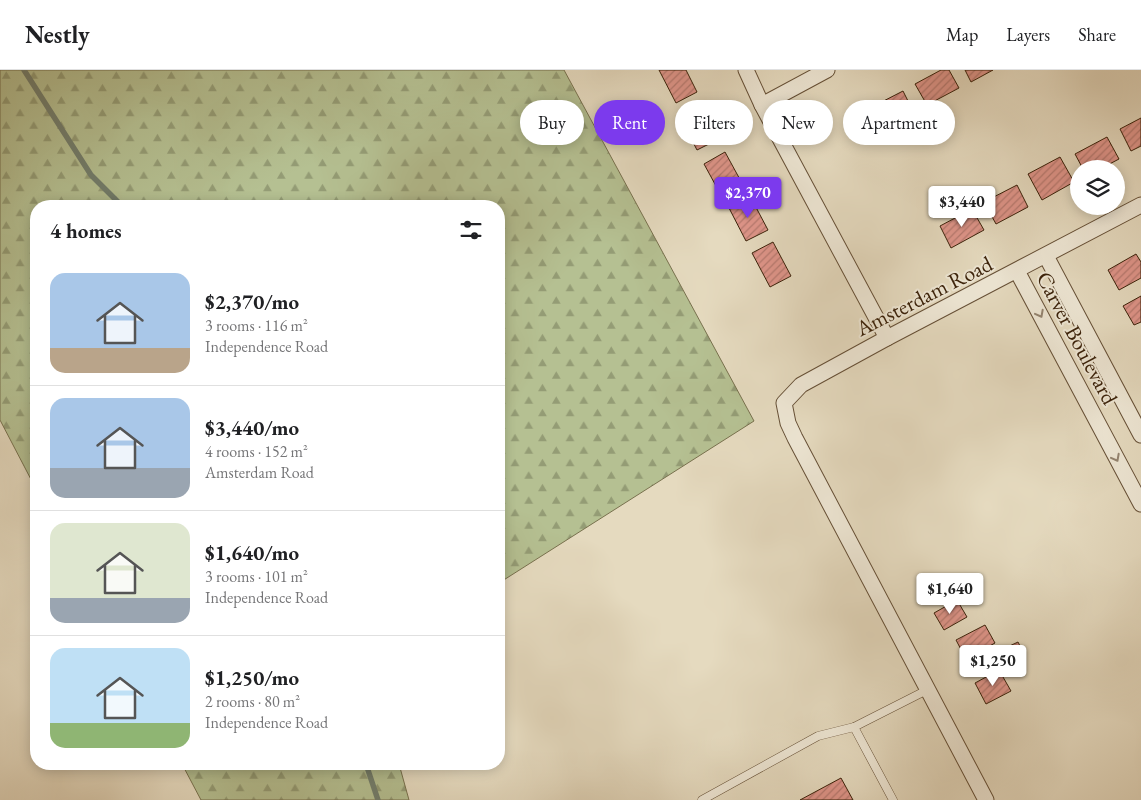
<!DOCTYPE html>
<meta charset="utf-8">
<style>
body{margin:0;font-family:"EB Garamond",serif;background:#f2f2f2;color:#202124;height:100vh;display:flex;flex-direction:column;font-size:19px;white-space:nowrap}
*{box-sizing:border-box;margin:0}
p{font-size:16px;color:#757577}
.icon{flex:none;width:28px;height:28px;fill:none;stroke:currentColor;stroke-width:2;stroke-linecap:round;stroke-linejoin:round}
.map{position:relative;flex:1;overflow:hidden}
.drawer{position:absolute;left:30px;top:130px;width:475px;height:570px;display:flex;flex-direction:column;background:#fff;border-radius:20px;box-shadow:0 2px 12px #0003}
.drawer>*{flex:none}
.hud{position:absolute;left:520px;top:30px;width:475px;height:45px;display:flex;gap:10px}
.fabs{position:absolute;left:1070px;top:90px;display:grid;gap:10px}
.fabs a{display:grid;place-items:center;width:55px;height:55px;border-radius:50%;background:#fff;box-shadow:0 2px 12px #0003;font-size:25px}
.price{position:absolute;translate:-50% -42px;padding:0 11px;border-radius:5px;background:#fff;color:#222;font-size:16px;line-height:32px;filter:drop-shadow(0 1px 2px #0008)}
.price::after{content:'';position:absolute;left:50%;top:30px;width:15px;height:11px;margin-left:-8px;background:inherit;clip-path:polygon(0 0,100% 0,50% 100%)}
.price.on{background:#7c3aed;color:#fff}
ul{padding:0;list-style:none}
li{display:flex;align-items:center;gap:15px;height:125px;padding:0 20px}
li+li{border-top:1px solid #e0e0e0}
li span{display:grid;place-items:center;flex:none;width:140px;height:100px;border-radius:15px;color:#555}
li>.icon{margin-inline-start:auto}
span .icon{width:60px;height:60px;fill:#fffc;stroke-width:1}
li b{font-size:21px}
h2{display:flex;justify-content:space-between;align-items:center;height:60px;padding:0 20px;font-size:21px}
.tag{padding:0 18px;border-radius:22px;background:#fff;box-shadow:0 2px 12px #0003;font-size:18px;line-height:45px}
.tag.on{background:#7c3aed;color:#fff}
header{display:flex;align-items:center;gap:30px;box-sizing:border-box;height:70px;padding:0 25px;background:#fff;border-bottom:1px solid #e0e0e0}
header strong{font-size:24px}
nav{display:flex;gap:28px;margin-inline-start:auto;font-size:18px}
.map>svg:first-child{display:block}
.forest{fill:url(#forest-firs);stroke:#78714e}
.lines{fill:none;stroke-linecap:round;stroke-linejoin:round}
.stream{stroke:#727e6d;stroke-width:5.5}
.building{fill:url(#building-hatch);stroke:#3b220a}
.service-casing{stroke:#665037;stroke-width:9}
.minor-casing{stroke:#665037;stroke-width:17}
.service{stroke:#eee7d5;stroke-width:8}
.minor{stroke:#eee7d5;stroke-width:15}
.oneway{stroke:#948470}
.labels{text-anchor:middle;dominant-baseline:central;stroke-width:4;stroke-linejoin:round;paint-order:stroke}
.street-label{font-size:22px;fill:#3b220a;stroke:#eee7d5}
</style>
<header>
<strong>Nestly</strong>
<nav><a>Map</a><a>Layers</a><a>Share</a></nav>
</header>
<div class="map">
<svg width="1141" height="730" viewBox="0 0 1141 730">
<defs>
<pattern id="forest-firs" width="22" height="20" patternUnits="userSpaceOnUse" patternTransform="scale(1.25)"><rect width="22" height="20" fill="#b5c092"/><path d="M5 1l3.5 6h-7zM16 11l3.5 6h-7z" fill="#949c75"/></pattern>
<pattern id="building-hatch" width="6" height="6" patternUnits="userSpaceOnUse" patternTransform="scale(1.25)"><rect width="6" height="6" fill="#df958a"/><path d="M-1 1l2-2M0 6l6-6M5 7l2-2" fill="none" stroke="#b6796f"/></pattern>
</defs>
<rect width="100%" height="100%" fill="#e5dabf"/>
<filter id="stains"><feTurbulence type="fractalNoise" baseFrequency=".004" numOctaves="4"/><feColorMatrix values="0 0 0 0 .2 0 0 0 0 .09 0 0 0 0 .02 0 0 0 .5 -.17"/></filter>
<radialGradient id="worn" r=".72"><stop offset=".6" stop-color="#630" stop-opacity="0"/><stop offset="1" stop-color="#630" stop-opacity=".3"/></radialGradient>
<!-- forest -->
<g class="forest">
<path d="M 0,0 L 564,0 L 754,351 L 499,513 L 499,136 L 36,136 L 36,419 L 0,350 Z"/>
<path d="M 182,694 L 399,694 L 409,730 L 201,730 Z"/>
</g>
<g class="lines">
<!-- stream -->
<g class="stream">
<path d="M 24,0 L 91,105 L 122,136"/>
<path d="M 366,694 L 378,730"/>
</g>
</g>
<!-- building -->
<g class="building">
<path d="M 659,0 L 686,0 L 697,22 L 676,33 Z"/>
<path d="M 941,0 L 949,0 L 959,18 L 927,35 L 915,14 Z"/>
<path d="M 965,0 L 993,0 L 971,12 Z"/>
<path d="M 903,21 L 914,43 L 882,60 L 870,38 Z"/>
<path d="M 701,35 L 719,69 L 697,80 L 680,47 Z"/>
<path d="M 1141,48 L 1141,76 L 1131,81 L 1120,59 Z"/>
<path d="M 1107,67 L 1119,89 L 1100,99 L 1083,99 L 1075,84 Z"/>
<path d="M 725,82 L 743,115 L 722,127 L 704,94 Z"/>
<path d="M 1060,87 L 1074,112 L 1042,130 L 1028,104 Z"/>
<path d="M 1017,115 L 1028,137 L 996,154 L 984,132 Z"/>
<path d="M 750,126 L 768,160 L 746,171 L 729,138 Z"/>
<path d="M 972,139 L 984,160 L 951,178 L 940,156 Z"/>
<path d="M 773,172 L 791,206 L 770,217 L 752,183 Z"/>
<path d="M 1136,184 L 1141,192 L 1141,208 L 1119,220 L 1108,200 Z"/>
<path d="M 1141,226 L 1141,252 L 1134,255 L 1123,236 Z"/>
<path d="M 957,530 L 967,547 L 944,560 L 934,543 Z"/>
<path d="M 985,555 L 995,573 L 966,589 L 956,570 Z"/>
<path d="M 1018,572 L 1025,586 L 1007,596 L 999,581 Z"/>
<path d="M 999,600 L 1011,621 L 986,634 L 975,613 Z"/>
<path d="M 841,708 L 853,730 L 800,730 Z"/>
</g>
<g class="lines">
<!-- service casing -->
<g class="service-casing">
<g id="service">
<path d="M 702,730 L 818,666 L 854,657"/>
<path d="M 893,730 L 854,657 L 927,620"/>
</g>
</g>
<!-- minor casing -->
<g class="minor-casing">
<g id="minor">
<path d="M 746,0 L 762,35 L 887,268"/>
<path d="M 762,35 L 827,0"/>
<path d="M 1046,186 L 1141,365"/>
<path d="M 1017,201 L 1141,434"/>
<path d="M 986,730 L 795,368 L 788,353 L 784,333 L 801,315 L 887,268 L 1141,135"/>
</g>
</g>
<!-- service -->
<use href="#service" class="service"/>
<!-- minor -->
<use href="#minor" class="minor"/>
</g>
<!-- one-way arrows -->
<defs><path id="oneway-chevron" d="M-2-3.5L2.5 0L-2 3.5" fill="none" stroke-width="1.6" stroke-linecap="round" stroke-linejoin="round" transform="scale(1.25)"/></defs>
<g class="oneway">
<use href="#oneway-chevron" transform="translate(1040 244) rotate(62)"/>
<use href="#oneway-chevron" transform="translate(1116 388) rotate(62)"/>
</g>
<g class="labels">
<!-- street labels -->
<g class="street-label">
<text transform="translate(924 226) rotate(-27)">Amsterdam Road</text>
<text transform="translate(1077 268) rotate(62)">Carver Boulevard</text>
</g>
</g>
<rect width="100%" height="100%" filter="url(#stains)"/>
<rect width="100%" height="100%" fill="url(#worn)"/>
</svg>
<div class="fabs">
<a><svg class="icon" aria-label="layers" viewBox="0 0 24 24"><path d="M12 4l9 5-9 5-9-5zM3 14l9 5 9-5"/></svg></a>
</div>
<b class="price on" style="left:748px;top:149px">$2,370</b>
<b class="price" style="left:962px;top:158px">$3,440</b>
<b class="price" style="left:950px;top:545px">$1,640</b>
<b class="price" style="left:993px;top:617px">$1,250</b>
<div class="hud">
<a class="tag">Buy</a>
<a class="tag on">Rent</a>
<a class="tag">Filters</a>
<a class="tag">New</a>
<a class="tag">Apartment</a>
</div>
<section class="drawer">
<h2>4 homes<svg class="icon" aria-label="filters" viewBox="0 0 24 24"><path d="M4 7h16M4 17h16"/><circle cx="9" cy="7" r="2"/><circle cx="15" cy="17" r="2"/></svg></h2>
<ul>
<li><span style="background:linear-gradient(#a9c7e8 75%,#b9a48a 0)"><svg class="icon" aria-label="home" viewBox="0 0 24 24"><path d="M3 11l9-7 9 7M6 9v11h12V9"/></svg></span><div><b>$2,370/mo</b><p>3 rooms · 116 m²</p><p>Independence Road</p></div></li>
<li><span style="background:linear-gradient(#a9c7e8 70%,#9aa5b1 0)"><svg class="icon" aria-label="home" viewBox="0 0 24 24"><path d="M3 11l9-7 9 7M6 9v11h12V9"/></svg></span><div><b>$3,440/mo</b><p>4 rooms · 152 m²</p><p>Amsterdam Road</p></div></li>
<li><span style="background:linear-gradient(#dfe7d0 75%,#9aa5b1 0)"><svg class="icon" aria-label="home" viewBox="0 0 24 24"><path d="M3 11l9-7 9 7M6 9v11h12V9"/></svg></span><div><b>$1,640/mo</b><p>3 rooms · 101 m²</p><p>Independence Road</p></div></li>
<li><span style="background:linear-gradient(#bfe0f5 75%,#8fb573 0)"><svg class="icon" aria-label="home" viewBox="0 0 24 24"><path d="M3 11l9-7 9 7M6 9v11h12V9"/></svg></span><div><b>$1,250/mo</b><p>2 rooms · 80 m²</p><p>Independence Road</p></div></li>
</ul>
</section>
</div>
